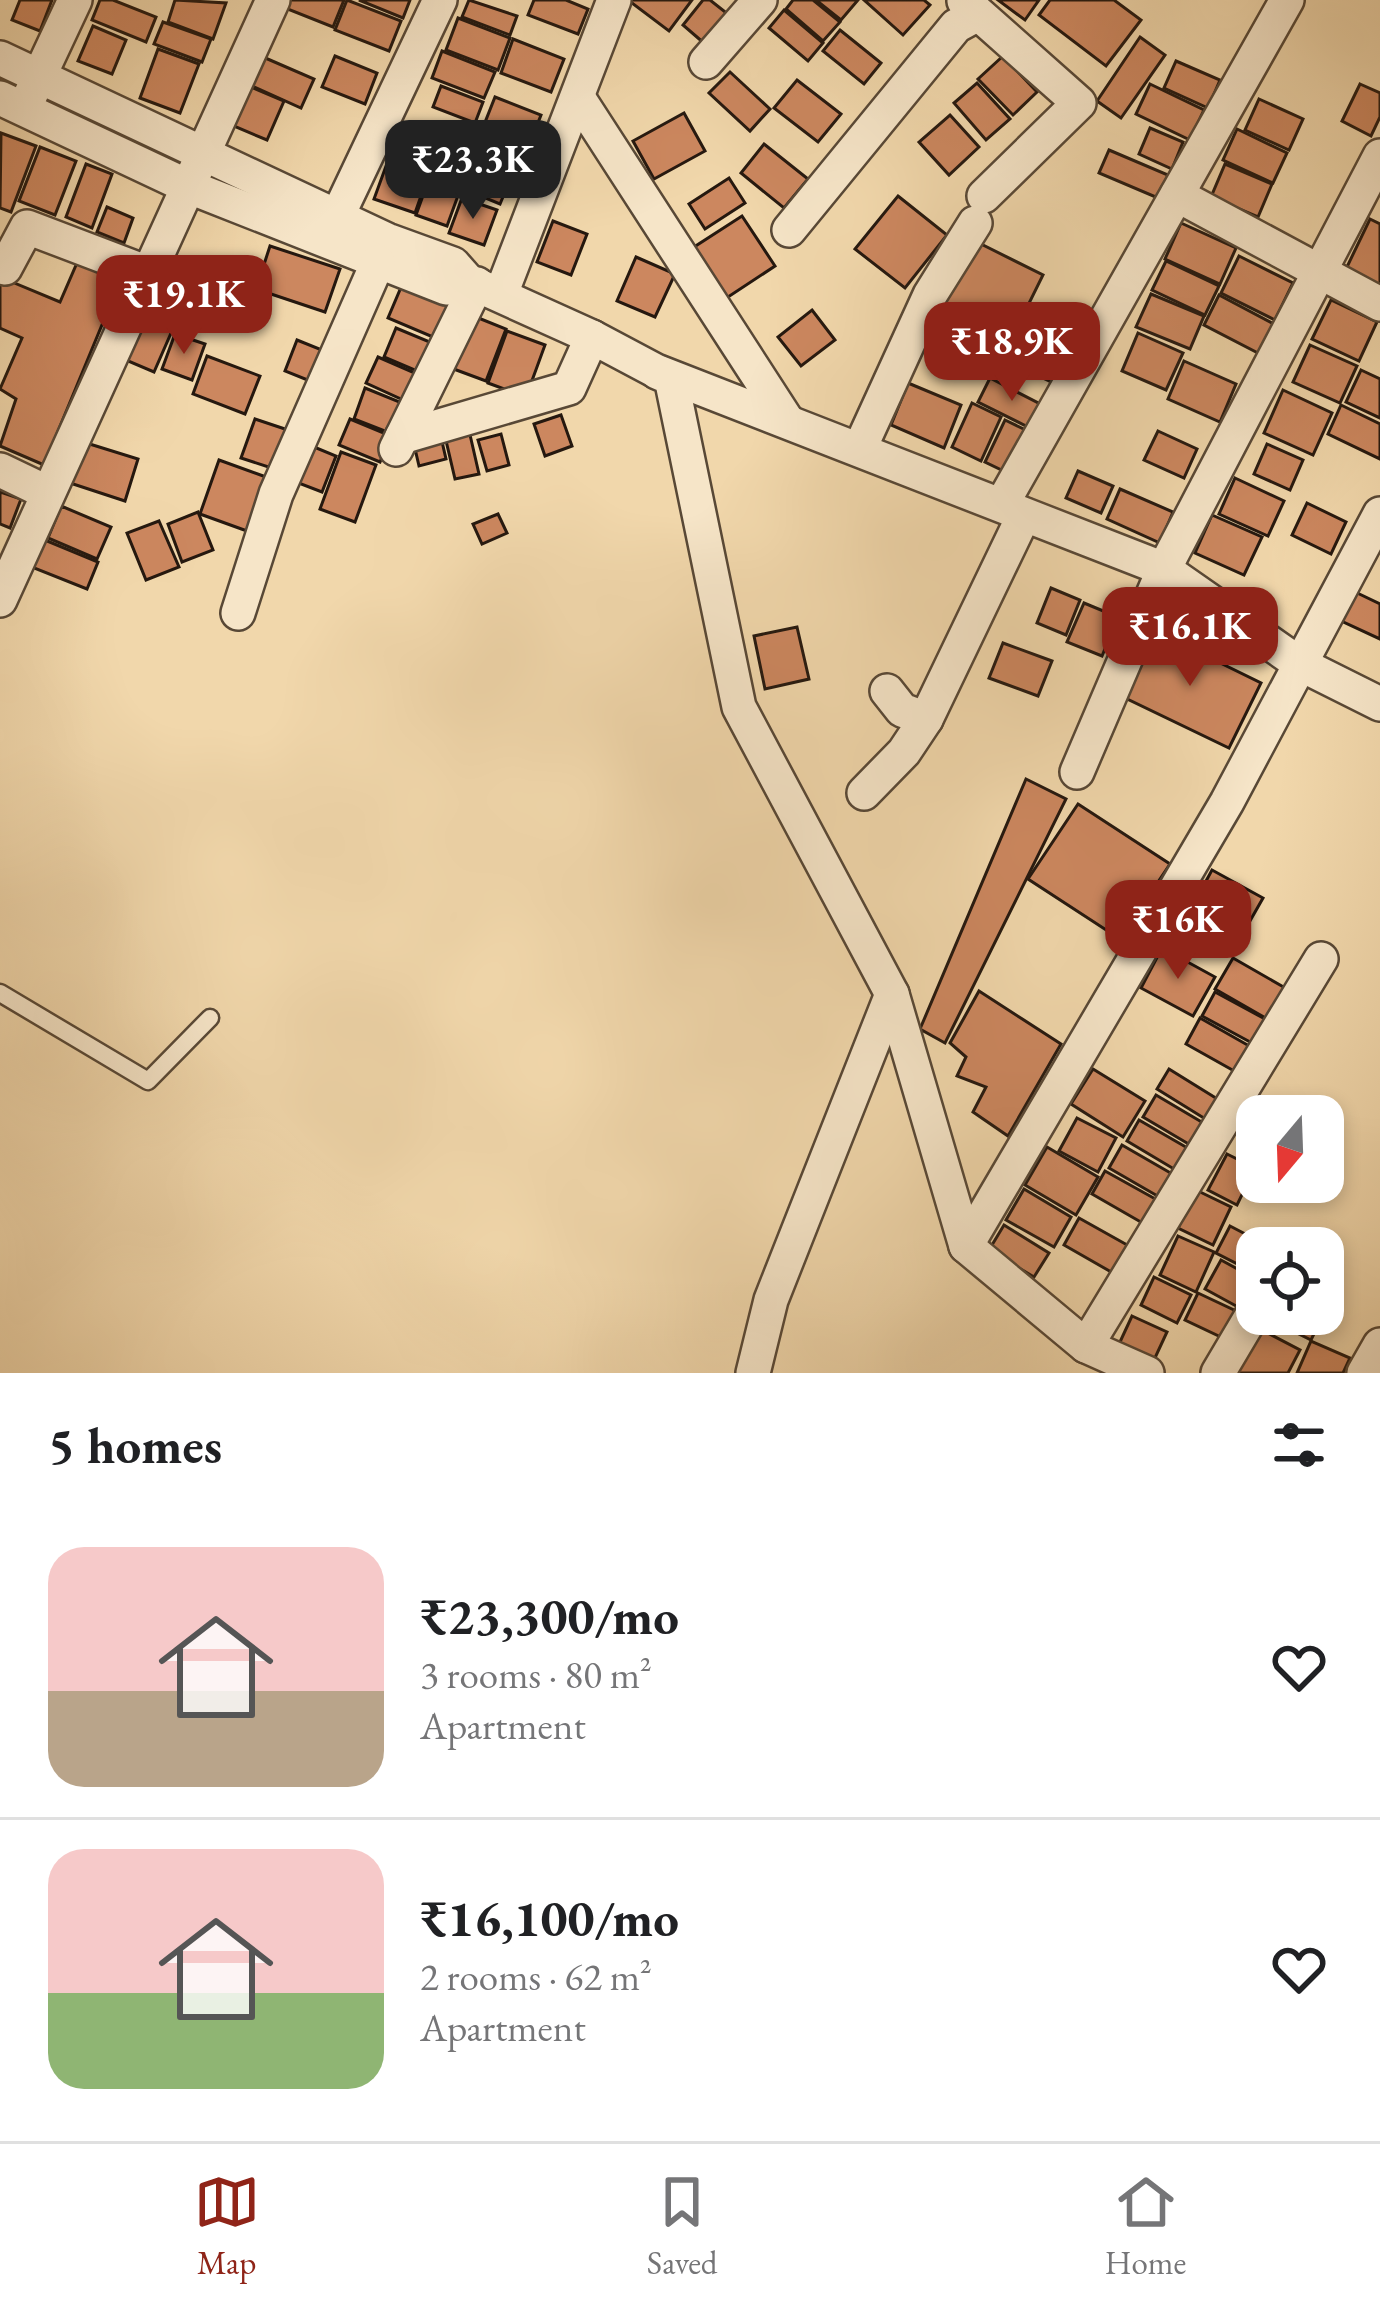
<!DOCTYPE html>
<meta charset="utf-8">
<style>
body{margin:0;font-family:"EB Garamond",serif;background:#f2f2f2;color:#202124;height:100vh;display:flex;flex-direction:column;font-size:45px;white-space:nowrap}
*{box-sizing:border-box;margin:0}
p{font-size:39px;color:#757577}
.icon{flex:none;width:66px;height:66px;fill:none;stroke:currentColor;stroke-width:2;stroke-linecap:round;stroke-linejoin:round}
.map{position:relative;height:1373px;overflow:hidden}
.details{display:flex;flex-direction:column;background:#fff;flex:1}
.details>*{flex:none}
.needle{width:78px;rotate:199deg}
.controls{position:absolute;left:1236px;top:1095px;display:grid;gap:24px}
.controls a{display:grid;place-items:center;width:108px;height:108px;border-radius:24px;background:#fff;box-shadow:0 6px 18px #0003;font-size:60px}
.price{position:absolute;translate:-50% -102px;padding:0 27px;border-radius:24px;background:#8f2418;color:#fff;font-size:39px;line-height:78px;filter:drop-shadow(0 3px 6px #0008)}
.price::after{content:'';position:absolute;left:50%;top:72px;width:36px;height:27px;margin-left:-18px;background:inherit;clip-path:polygon(0 0,100% 0,50% 100%)}
.price.current{background:#222;color:#fff}
ul{padding:0;list-style:none}
li{display:flex;align-items:center;gap:36px;height:300px;padding:0 48px}
li+li{border-top:3px solid #e0e0e0}
li span{display:grid;place-items:center;flex:none;width:336px;height:240px;border-radius:36px;color:#555}
li>.icon{margin-inline-start:auto}
span .icon{width:144px;height:144px;fill:#fffc;stroke-width:1}
li b{font-size:51px}
h2{display:flex;justify-content:space-between;align-items:center;height:144px;padding:0 48px;font-size:51px}
.menu{display:flex;justify-content:space-around;align-items:center;height:168px;border-top:3px solid #e0e0e0;background:#fff;font-size:33px;color:#757577}
.menu a{display:grid;justify-items:center;gap:6px}
.menu .current{color:#8f2418}
.map>svg:first-child{display:block}
.building{fill:#cc875f;stroke:#25180f;stroke-width:3}
.lines{fill:none;stroke-linecap:round;stroke-linejoin:round}
.lane-casing{stroke:#584836;stroke-width:21}
.street-casing{stroke:#584836;stroke-width:38}
.lane{stroke:#f6e5c8;stroke-width:16}
.street{stroke:#f6e5c8;stroke-width:33}
</style>
<div class="map">
<svg width="1380" height="1373" viewBox="0 0 1380 1373">
<rect width="100%" height="100%" fill="#f1d7ab"/>
<filter id="stains"><feTurbulence type="fractalNoise" baseFrequency=".00167" numOctaves="4"/><feColorMatrix values="0 0 0 0 .2 0 0 0 0 .09 0 0 0 0 .02 0 0 0 .5 -.17"/></filter>
<radialGradient id="worn" r=".72"><stop offset=".6" stop-color="#630" stop-opacity="0"/><stop offset="1" stop-color="#630" stop-opacity=".3"/></radialGradient>
<!-- building -->
<g class="building">
<path d="M 20,0 L 52,0 L 40,31 L 12,20 Z"/>
<path d="M 100,0 L 113,0 L 156,17 L 146,42 L 92,20 Z"/>
<path d="M 175,0 L 226,3 L 213,39 L 168,22 Z"/>
<path d="M 283,0 L 344,0 L 333,27 L 280,6 Z"/>
<path d="M 347,0 L 401,21 L 389,51 L 335,30 Z"/>
<path d="M 359,0 L 410,0 L 403,18 Z"/>
<path d="M 469,0 L 517,16 L 510,35 L 462,17 Z"/>
<path d="M 534,0 L 566,0 L 588,9 L 578,34 L 528,15 Z"/>
<path d="M 628,0 L 692,0 L 669,31 Z"/>
<path d="M 703,0 L 710,0 L 729,15 L 705,44 L 683,25 Z"/>
<path d="M 793,0 L 813,0 L 840,22 L 823,41 L 786,9 Z"/>
<path d="M 816,0 L 858,0 L 841,20 Z"/>
<path d="M 864,0 L 924,0 L 930,5 L 903,35 Z"/>
<path d="M 998,0 L 1039,0 L 1025,20 Z"/>
<path d="M 1050,0 L 1114,0 L 1141,20 L 1106,66 L 1039,15 Z"/>
<path d="M 784,10 L 823,43 L 808,61 L 769,28 Z"/>
<path d="M 458,18 L 510,38 L 498,70 L 446,50 Z"/>
<path d="M 163,22 L 211,39 L 202,62 L 154,44 Z"/>
<path d="M 93,26 L 126,40 L 112,74 L 78,61 Z"/>
<path d="M 840,30 L 881,63 L 864,84 L 823,51 Z"/>
<path d="M 1140,37 L 1165,55 L 1121,118 L 1097,101 Z"/>
<path d="M 513,39 L 564,59 L 551,92 L 501,73 Z"/>
<path d="M 158,49 L 199,64 L 180,113 L 140,98 Z"/>
<path d="M 442,51 L 495,72 L 484,98 L 432,78 Z"/>
<path d="M 335,56 L 377,73 L 365,104 L 322,87 Z"/>
<path d="M 1003,56 L 1037,92 L 1013,115 L 978,79 Z"/>
<path d="M 263,57 L 314,79 L 301,108 L 250,85 Z"/>
<path d="M 1176,61 L 1220,80 L 1208,108 L 1164,88 Z"/>
<path d="M 730,72 L 770,109 L 750,131 L 709,93 Z"/>
<path d="M 797,80 L 841,114 L 818,142 L 774,108 Z"/>
<path d="M 977,83 L 1010,119 L 986,140 L 954,103 Z"/>
<path d="M 1150,84 L 1204,110 L 1190,140 L 1136,114 Z"/>
<path d="M 1360,84 L 1380,93 L 1380,117 L 1371,136 L 1342,121 Z"/>
<path d="M 246,85 L 284,101 L 267,140 L 229,124 Z"/>
<path d="M 441,86 L 483,102 L 475,123 L 433,107 Z"/>
<path d="M 495,97 L 541,115 L 528,148 L 482,130 Z"/>
<path d="M 1259,99 L 1303,119 L 1289,150 L 1245,130 Z"/>
<path d="M 684,113 L 705,151 L 654,179 L 633,141 Z"/>
<path d="M 950,115 L 979,147 L 949,175 L 919,142 Z"/>
<path d="M 405,125 L 460,147 L 447,178 L 393,156 Z"/>
<path d="M 1150,128 L 1183,142 L 1172,169 L 1139,154 Z"/>
<path d="M 1237,129 L 1287,153 L 1273,183 L 1223,160 Z"/>
<path d="M 1,133 L 36,146 L 11,212 L 0,208 Z"/>
<path d="M 764,144 L 808,179 L 784,208 L 741,173 Z"/>
<path d="M 40,147 L 76,161 L 55,215 L 19,201 Z"/>
<path d="M 1109,150 L 1168,175 L 1158,198 L 1099,173 Z"/>
<path d="M 460,154 L 512,175 L 500,204 L 449,183 Z"/>
<path d="M 389,158 L 429,173 L 415,213 L 374,199 Z"/>
<path d="M 86,164 L 112,174 L 92,228 L 66,217 Z"/>
<path d="M 1225,164 L 1272,184 L 1258,217 L 1211,197 Z"/>
<path d="M 729,178 L 745,203 L 705,229 L 689,204 Z"/>
<path d="M 429,179 L 460,190 L 447,226 L 416,215 Z"/>
<path d="M 898,196 L 947,235 L 905,288 L 855,249 Z"/>
<path d="M 462,198 L 497,210 L 484,245 L 449,233 Z"/>
<path d="M 107,207 L 133,218 L 124,243 L 97,232 Z"/>
<path d="M 742,216 L 775,266 L 725,299 L 691,249 Z"/>
<path d="M 1370,219 L 1380,224 L 1380,288 L 1345,271 Z"/>
<path d="M 553,221 L 587,234 L 571,275 L 537,262 Z"/>
<path d="M 1181,223 L 1236,248 L 1220,284 L 1165,259 Z"/>
<path d="M 973,240 L 1043,275 L 993,376 L 923,342 Z"/>
<path d="M 270,246 L 340,269 L 325,312 L 256,289 Z"/>
<path d="M 80,256 L 123,274 L 44,465 L 0,446 L 16,399 L 0,389 L 22,338 L 0,328 L 0,277 L 60,302 Z"/>
<path d="M 1239,256 L 1293,283 L 1275,320 L 1221,293 Z"/>
<path d="M 636,257 L 675,274 L 655,317 L 617,301 Z"/>
<path d="M 1166,261 L 1219,286 L 1205,315 L 1152,290 Z"/>
<path d="M 402,285 L 454,307 L 440,340 L 388,318 Z"/>
<path d="M 1151,294 L 1204,316 L 1190,349 L 1136,327 Z"/>
<path d="M 1219,295 L 1274,324 L 1258,353 L 1204,325 Z"/>
<path d="M 1331,300 L 1377,322 L 1359,361 L 1312,339 Z"/>
<path d="M 144,302 L 178,317 L 154,372 L 121,358 Z"/>
<path d="M 812,310 L 835,340 L 801,366 L 778,337 Z"/>
<path d="M 471,315 L 506,329 L 486,381 L 451,368 Z"/>
<path d="M 1036,316 L 1085,340 L 1062,387 L 1013,364 Z"/>
<path d="M 396,328 L 437,345 L 424,374 L 384,357 Z"/>
<path d="M 507,331 L 545,345 L 526,397 L 488,383 Z"/>
<path d="M 1138,333 L 1183,353 L 1166,390 L 1122,371 Z"/>
<path d="M 175,334 L 205,344 L 192,380 L 162,369 Z"/>
<path d="M 297,340 L 327,352 L 315,383 L 285,371 Z"/>
<path d="M 1310,345 L 1357,366 L 1340,403 L 1293,382 Z"/>
<path d="M 207,356 L 260,376 L 245,414 L 193,394 Z"/>
<path d="M 378,357 L 424,377 L 412,404 L 366,383 Z"/>
<path d="M 1184,361 L 1236,384 L 1220,422 L 1168,399 Z"/>
<path d="M 1361,370 L 1380,379 L 1380,418 L 1346,402 Z"/>
<path d="M 990,378 L 1046,407 L 1034,430 L 978,402 Z"/>
<path d="M 908,383 L 961,405 L 944,448 L 891,425 Z"/>
<path d="M 365,388 L 407,405 L 395,435 L 354,419 Z"/>
<path d="M 1283,390 L 1332,413 L 1313,455 L 1264,433 Z"/>
<path d="M 972,403 L 1001,417 L 981,461 L 952,447 Z"/>
<path d="M 1341,405 L 1380,424 L 1380,459 L 1328,434 Z"/>
<path d="M 561,415 L 572,446 L 545,456 L 534,424 Z"/>
<path d="M 255,419 L 294,432 L 281,471 L 241,458 Z"/>
<path d="M 350,419 L 391,436 L 380,462 L 339,445 Z"/>
<path d="M 1005,420 L 1034,434 L 1014,476 L 985,462 Z"/>
<path d="M 468,426 L 479,474 L 455,479 L 444,432 Z"/>
<path d="M 1158,431 L 1197,449 L 1184,478 L 1144,460 Z"/>
<path d="M 440,433 L 446,459 L 419,466 L 413,440 Z"/>
<path d="M 501,434 L 509,465 L 487,471 L 478,440 Z"/>
<path d="M 80,441 L 138,459 L 125,501 L 67,482 Z"/>
<path d="M 302,442 L 336,456 L 322,492 L 288,479 Z"/>
<path d="M 1267,444 L 1303,460 L 1290,490 L 1254,474 Z"/>
<path d="M 341,452 L 376,465 L 355,522 L 320,509 Z"/>
<path d="M 219,460 L 266,477 L 247,531 L 200,514 Z"/>
<path d="M 1078,471 L 1113,486 L 1101,513 L 1066,498 Z"/>
<path d="M 1235,478 L 1284,501 L 1268,536 L 1219,514 Z"/>
<path d="M 1120,489 L 1173,512 L 1160,543 L 1107,519 Z"/>
<path d="M 0,492 L 21,499 L 10,528 L 0,524 Z"/>
<path d="M 1307,503 L 1346,522 L 1331,554 L 1292,535 Z"/>
<path d="M 61,506 L 111,527 L 97,559 L 48,538 Z"/>
<path d="M 198,512 L 213,550 L 182,562 L 168,524 Z"/>
<path d="M 498,514 L 507,533 L 482,544 L 473,524 Z"/>
<path d="M 1212,515 L 1262,537 L 1244,575 L 1195,553 Z"/>
<path d="M 159,521 L 179,567 L 146,580 L 127,533 Z"/>
<path d="M 40,538 L 98,562 L 87,589 L 29,566 Z"/>
<path d="M 1051,588 L 1080,600 L 1066,635 L 1037,623 Z"/>
<path d="M 1351,590 L 1380,604 L 1380,639 L 1337,619 Z"/>
<path d="M 1084,603 L 1118,617 L 1102,656 L 1067,642 Z"/>
<path d="M 797,627 L 809,679 L 765,689 L 754,636 Z"/>
<path d="M 1151,629 L 1261,683 L 1229,748 L 1119,695 Z"/>
<path d="M 1003,643 L 1052,661 L 1038,696 L 989,678 Z"/>
<path d="M 1026,779 L 1066,799 L 945,1043 L 920,1029 Z"/>
<path d="M 1078,804 L 1170,864 L 1120,939 L 1028,879 Z"/>
<path d="M 1212,870 L 1263,898 L 1242,935 L 1192,907 Z"/>
<path d="M 1162,948 L 1215,977 L 1193,1016 L 1141,988 Z"/>
<path d="M 1233,958 L 1287,989 L 1269,1020 L 1215,989 Z"/>
<path d="M 979,991 L 1061,1044 L 1008,1136 L 973,1112 L 986,1087 L 957,1076 L 966,1057 L 950,1043 Z"/>
<path d="M 1215,992 L 1265,1019 L 1252,1043 L 1202,1016 Z"/>
<path d="M 1200,1018 L 1251,1047 L 1236,1072 L 1186,1044 Z"/>
<path d="M 1093,1069 L 1145,1101 L 1123,1137 L 1071,1104 Z"/>
<path d="M 1169,1069 L 1219,1100 L 1207,1120 L 1157,1089 Z"/>
<path d="M 1156,1095 L 1205,1124 L 1192,1146 L 1143,1117 Z"/>
<path d="M 1077,1118 L 1116,1138 L 1098,1172 L 1059,1151 Z"/>
<path d="M 1139,1120 L 1191,1150 L 1179,1172 L 1127,1141 Z"/>
<path d="M 1122,1145 L 1174,1175 L 1161,1198 L 1109,1168 Z"/>
<path d="M 1047,1147 L 1098,1177 L 1076,1215 L 1025,1185 Z"/>
<path d="M 1227,1154 L 1255,1168 L 1237,1205 L 1208,1190 Z"/>
<path d="M 1105,1171 L 1159,1201 L 1146,1225 L 1092,1194 Z"/>
<path d="M 1024,1189 L 1071,1217 L 1054,1247 L 1006,1220 Z"/>
<path d="M 1196,1190 L 1231,1207 L 1213,1245 L 1178,1228 Z"/>
<path d="M 1079,1218 L 1129,1246 L 1113,1273 L 1064,1245 Z"/>
<path d="M 1004,1225 L 1049,1253 L 1034,1277 L 989,1250 Z"/>
<path d="M 1230,1226 L 1272,1248 L 1257,1248 L 1257,1274 L 1216,1253 Z"/>
<path d="M 1178,1236 L 1214,1252 L 1196,1292 L 1160,1275 Z"/>
<path d="M 1221,1260 L 1254,1278 L 1238,1307 L 1205,1289 Z"/>
<path d="M 1154,1277 L 1191,1295 L 1177,1323 L 1141,1305 Z"/>
<path d="M 1198,1293 L 1236,1311 L 1223,1338 L 1185,1320 Z"/>
<path d="M 1323,1303 L 1328,1305 L 1311,1340 L 1273,1321 L 1276,1314 L 1323,1314 Z"/>
<path d="M 1132,1316 L 1167,1332 L 1154,1360 L 1119,1344 Z"/>
<path d="M 1260,1329 L 1300,1350 L 1288,1373 L 1237,1373 Z"/>
<path d="M 1311,1341 L 1350,1358 L 1343,1373 L 1297,1373 Z"/>
</g>
<g class="lines">
<!-- lane casing -->
<g class="lane-casing">
<path id="lane" d="M 0,993 L 148,1081 L 210,1018"/>
</g>
<!-- street casing -->
<g class="street-casing">
<g id="street">
<path d="M 964,1 L 1079,103 L 984,196"/>
<path d="M 0,58 L 387,240 L 453,264 L 468,281 L 592,337 L 656,371 L 1164,569 L 1300,664 L 1380,704"/>
<path d="M 706,62 L 760,0"/>
<path d="M 30,96 L 75,0"/>
<path d="M 0,98 L 187,186 L 446,288 L 464,286 L 468,281"/>
<path d="M 579,99 L 786,419"/>
<path d="M 1177,195 L 1380,304"/>
<path d="M 789,230 L 956,26 L 978,14"/>
<path d="M 329,234 L 440,0"/>
<path d="M 0,265 L 5,268 L 27,227 L 148,273"/>
<path d="M 501,294 L 614,0"/>
<path d="M 657,372 L 671,378 L 739,707 L 892,994 L 966,1246 L 1086,1346 L 1147,1373"/>
<path d="M 402,437 L 569,388 L 592,337"/>
<path d="M 860,448 L 930,295 L 975,223"/>
<path d="M 396,449 L 477,284"/>
<path d="M 0,470 L 48,493"/>
<path d="M 1002,504 L 1287,0"/>
<path d="M 0,600 L 273,0"/>
<path d="M 238,613 L 276,494 L 378,262"/>
<path d="M 887,691 L 902,710 L 926,719"/>
<path d="M 1077,772 L 1164,569 L 1380,156"/>
<path d="M 864,793 L 904,752 L 926,719 L 1024,515"/>
<path d="M 966,1246 L 1227,802 L 1380,514"/>
<path d="M 1086,1346 L 1321,959"/>
<path d="M 753,1373 L 771,1300 L 892,994"/>
<path d="M 1218,1373 L 1257,1307"/>
<path d="M 1364,1373 L 1380,1345"/>
</g>
</g>
<!-- lane -->
<use href="#lane" class="lane"/>
<!-- street -->
<use href="#street" class="street"/>
</g>
<rect width="100%" height="100%" filter="url(#stains)"/>
<rect width="100%" height="100%" fill="url(#worn)"/>
</svg>
<div class="controls">
<a><svg class="needle" viewBox="-14 -14 28 28"><path d="M0-13l5 13h-10z" fill="#e53935"/><path d="M0 13l5-13h-10z" fill="#757577"/></svg></a>
<a><svg class="icon" aria-label="locate" viewBox="0 0 24 24"><circle cx="12" cy="12" r="6"/><path d="M12 2v4M12 18v4M2 12h4M18 12h4"/></svg></a>
</div>
<b class="price current" style="left:473px;top:222px">₹23.3K</b>
<b class="price" style="left:184px;top:357px">₹19.1K</b>
<b class="price" style="left:1012px;top:404px">₹18.9K</b>
<b class="price" style="left:1190px;top:689px">₹16.1K</b>
<b class="price" style="left:1178px;top:982px">₹16K</b>
</div>
<section class="details">
<h2>5 homes<svg class="icon" aria-label="filters" viewBox="0 0 24 24"><path d="M4 7h16M4 17h16"/><circle cx="9" cy="7" r="2"/><circle cx="15" cy="17" r="2"/></svg></h2>
<ul>
<li><span style="background:linear-gradient(#f6c9c9 60%,#b9a48a 0)"><svg class="icon" aria-label="home" viewBox="0 0 24 24"><path d="M3 11l9-7 9 7M6 9v11h12V9"/></svg></span><div><b>₹23,300/mo</b><p>3 rooms · 80 m²</p><p>Apartment</p></div><svg class="icon" aria-label="heart" viewBox="0 0 24 24"><path d="M12 20l-8-8c-3-5 5-10 8-4 3-6 11-1 8 4z"/></svg></li>
<li><span style="background:linear-gradient(#f6c9c9 60%,#8fb573 0)"><svg class="icon" aria-label="home" viewBox="0 0 24 24"><path d="M3 11l9-7 9 7M6 9v11h12V9"/></svg></span><div><b>₹16,100/mo</b><p>2 rooms · 62 m²</p><p>Apartment</p></div><svg class="icon" aria-label="heart" viewBox="0 0 24 24"><path d="M12 20l-8-8c-3-5 5-10 8-4 3-6 11-1 8 4z"/></svg></li>
</ul>
</section>
<nav class="menu">
<a class="current"><svg class="icon" aria-label="map" viewBox="0 0 24 24"><path d="M3 6l6-2 6 2 6-2v14l-6 2-6-2-6 2zM9 4v14M15 6v14"/></svg>Map</a>
<a><svg class="icon" aria-label="saved" viewBox="0 0 24 24"><path d="M7 4h10v16l-5-4-5 4z"/></svg>Saved</a>
<a><svg class="icon" aria-label="home" viewBox="0 0 24 24"><path d="M3 11l9-7 9 7M6 9v11h12V9"/></svg>Home</a>
</nav>
